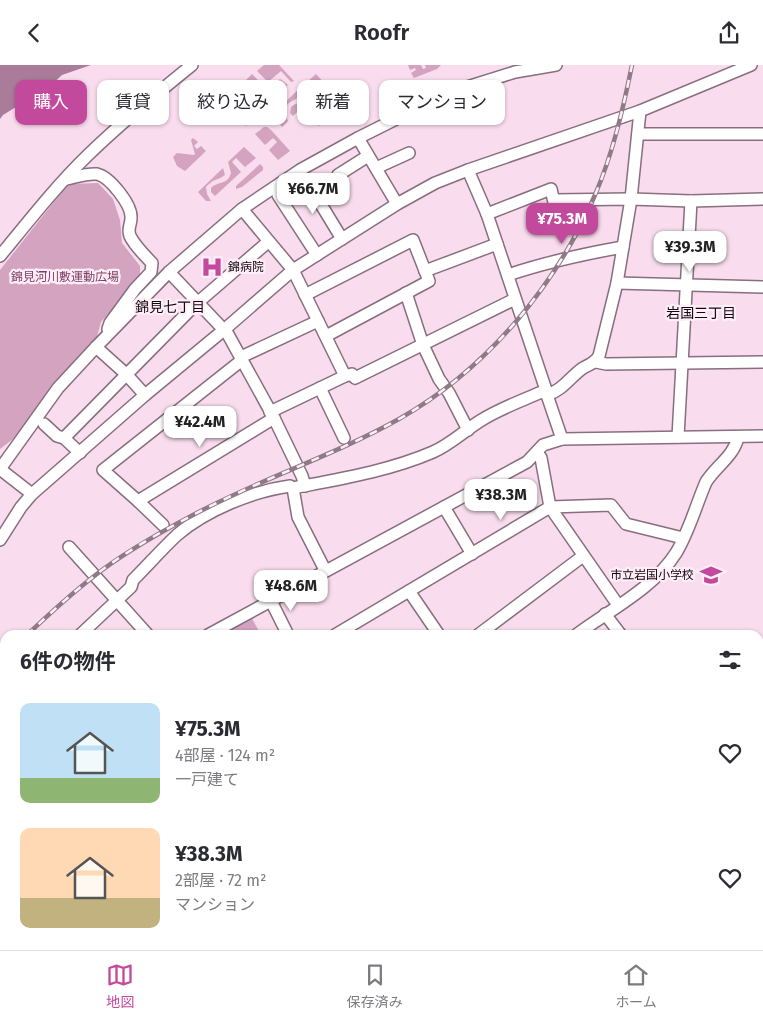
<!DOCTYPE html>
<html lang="ja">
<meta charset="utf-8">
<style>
body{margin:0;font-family:"Fira Sans","Noto Sans JP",sans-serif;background:#f7f7f7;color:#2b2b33;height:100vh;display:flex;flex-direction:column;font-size:19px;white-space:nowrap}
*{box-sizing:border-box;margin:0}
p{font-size:16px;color:#7c7c81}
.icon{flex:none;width:28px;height:28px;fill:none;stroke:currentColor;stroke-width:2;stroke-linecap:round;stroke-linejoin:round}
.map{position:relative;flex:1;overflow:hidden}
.side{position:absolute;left:0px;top:565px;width:764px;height:320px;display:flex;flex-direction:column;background:#fff;border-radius:15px 15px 0 0;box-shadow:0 1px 4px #0004}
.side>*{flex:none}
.hud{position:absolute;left:15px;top:15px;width:500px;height:45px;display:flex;gap:10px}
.price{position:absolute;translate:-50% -42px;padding:0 11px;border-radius:10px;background:#fff;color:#222;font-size:16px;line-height:32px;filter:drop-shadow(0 1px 2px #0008)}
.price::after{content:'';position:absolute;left:50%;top:30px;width:15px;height:11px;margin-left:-8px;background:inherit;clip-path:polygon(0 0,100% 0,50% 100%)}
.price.on{background:#c3499d;color:#fff}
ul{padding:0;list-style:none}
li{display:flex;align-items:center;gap:15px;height:125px;padding:0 20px}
li span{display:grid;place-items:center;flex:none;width:140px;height:100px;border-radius:10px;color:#555}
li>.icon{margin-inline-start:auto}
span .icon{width:60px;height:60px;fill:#fffc;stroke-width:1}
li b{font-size:21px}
h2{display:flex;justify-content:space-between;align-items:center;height:60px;padding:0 20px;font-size:21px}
.tag{padding:0 18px;border-radius:10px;background:#fff;box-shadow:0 1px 4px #0004;font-size:18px;line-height:45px}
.tag.on{background:#c3499d;color:#fff}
header{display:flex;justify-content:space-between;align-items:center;height:65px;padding:0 20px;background:#fff;font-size:22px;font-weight:600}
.tabs{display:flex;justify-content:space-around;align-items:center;height:70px;border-top:1px solid #e1e1e2;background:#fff;font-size:14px;color:#7c7c81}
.tabs a{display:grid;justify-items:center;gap:2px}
.tabs .on{color:#c3499d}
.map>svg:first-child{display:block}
.green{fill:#d3a3c0}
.water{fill:#ab7c99}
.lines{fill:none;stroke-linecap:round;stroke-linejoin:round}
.stream{stroke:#ab7c99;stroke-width:2.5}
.minor-casing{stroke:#886e7e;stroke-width:14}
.minor{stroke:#fff;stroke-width:11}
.rail-casing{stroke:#8e7b86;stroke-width:4.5}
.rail{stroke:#ffedf7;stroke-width:2.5;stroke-dasharray:8;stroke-linecap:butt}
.labels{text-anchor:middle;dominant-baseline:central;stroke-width:4.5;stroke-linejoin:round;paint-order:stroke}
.poi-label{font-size:12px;fill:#11080d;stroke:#ffedf7;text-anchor:start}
.park-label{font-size:12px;fill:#7c3e66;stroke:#ffedf7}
.neighbourhood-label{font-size:14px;fill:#11080d;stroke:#ffedf7}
</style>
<header><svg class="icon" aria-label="back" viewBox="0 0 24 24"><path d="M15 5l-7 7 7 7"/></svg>Roofr<svg class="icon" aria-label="share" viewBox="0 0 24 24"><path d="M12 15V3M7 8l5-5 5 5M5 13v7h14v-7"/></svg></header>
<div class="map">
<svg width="763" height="885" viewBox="0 0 763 885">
<rect width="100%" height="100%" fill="#f9dced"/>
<!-- green -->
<g class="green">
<path d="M 264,0 L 279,0 L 294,16 L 291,17 L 281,6 L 268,17 L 257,6 Z"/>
<path d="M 408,0 L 421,0 L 423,4 L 426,3 L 425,0 L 441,0 L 437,4 L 414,13 L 411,8 L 416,5 L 415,3 L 410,5 Z"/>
<path d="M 252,9 L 268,25 L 280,14 L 288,20 L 263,42 L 242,19 Z"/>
<path d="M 316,9 L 326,20 L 293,51 L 290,48 L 291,42 C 298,36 307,38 310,26 L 306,18 Z"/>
<path d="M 302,21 L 304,25 L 302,31 C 289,38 281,38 288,56 L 282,62 L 274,51 L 277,45 Z"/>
<path d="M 330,24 L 341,38 L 326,52 L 322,47 L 332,37 L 326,29 Z"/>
<path d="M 233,26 L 255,52 L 246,61 L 236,50 L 244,42 L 239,38 L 231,45 L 222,35 Z"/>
<path d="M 322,33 L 326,37 L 317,47 L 324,56 L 319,61 L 314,57 L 318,54 L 315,50 L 311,54 L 306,48 Z"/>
<path d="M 264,62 L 267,62 L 271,65 L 290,86 L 278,95 L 269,85 L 277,77 L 273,73 L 265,80 L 255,69 Z"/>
<path d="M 193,73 L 198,77 L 194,81 L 197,84 L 201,81 L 206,86 L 185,106 L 177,101 L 173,92 L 177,88 L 194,90 L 195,89 L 191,75 Z"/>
<path d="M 244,82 L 256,93 L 245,102 L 236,93 L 232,97 L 241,107 L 215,131 L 211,127 L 211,123 C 218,116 228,120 231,108 L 228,97 Z"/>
<path d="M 260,99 L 263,102 L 263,105 L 242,122 L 236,124 L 236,121 Z"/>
<path d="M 223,103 L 225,110 C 217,116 214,113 206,122 L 207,129 L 211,136 L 206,136 L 198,127 Z"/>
<path d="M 98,118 L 113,134 L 120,155 L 122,178 L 140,201 L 140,212 L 101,257 L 96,275 L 52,322 L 13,374 L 0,384 L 0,205 L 68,119 Z"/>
<path d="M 250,550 L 261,570 L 226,570 L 223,564 Z"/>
</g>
<!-- water -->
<path class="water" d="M 0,0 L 91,0 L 62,10 L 50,21 L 3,50 L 0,54 Z"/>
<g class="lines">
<!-- stream -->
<path class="stream" d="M 612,885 L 613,880"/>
<!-- minor casing -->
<g class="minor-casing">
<g id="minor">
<path d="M 638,69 L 763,69"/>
<path d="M 358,73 L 397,139"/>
<path d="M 376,103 L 409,88"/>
<path d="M 468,105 L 487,149 L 546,325"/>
<path d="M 338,110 L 368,91"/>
<path d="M 305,113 L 342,174"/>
<path d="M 66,114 C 76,112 87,108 97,109 C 110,112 132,140 131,153 C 131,161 127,163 130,171 C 135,181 145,191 152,198 L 151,207 L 135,224 L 110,258 L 108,264"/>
<path d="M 278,130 L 317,190"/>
<path d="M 555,135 L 631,134 L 691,136 L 763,134"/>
<path d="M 242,144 L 293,205 L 345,311"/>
<path d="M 487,149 L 551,124 L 557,151"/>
<path d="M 0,191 C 28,157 56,121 88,90 C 121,58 156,29 192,0"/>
<path d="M 425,206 L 497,179"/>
<path d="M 169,207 L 224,265"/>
<path d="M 508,210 C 546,197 584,189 623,182"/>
<path d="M 617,218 L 763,222"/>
<path d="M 406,228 L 423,280 L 439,314 L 449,328 L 468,365"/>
<path d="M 305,230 L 413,175 L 429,216 L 326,271"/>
<path d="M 225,264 L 274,353 L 302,411 L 305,421"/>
<path d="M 96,282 L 126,309 L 145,330"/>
<path d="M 241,292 L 318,256"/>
<path d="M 596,297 L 606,299 L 763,297"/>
<path d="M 320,323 L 344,373"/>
<path d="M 547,330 L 562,374"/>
<path d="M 270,347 L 345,311 L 352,309 L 355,313 L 515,234"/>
<path d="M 44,359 L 57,371 L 64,373"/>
<path d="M 678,372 L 691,136"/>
<path d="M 537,387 L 541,393 L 550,442 L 618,540"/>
<path d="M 80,388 L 64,373 L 196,239 L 268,177"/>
<path d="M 0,404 L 58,323 L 96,282 L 169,207 L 242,144 L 300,105 L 358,73 L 448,28 L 515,7 L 556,0"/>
<path d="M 0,404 L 32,429"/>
<path d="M 293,423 L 298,452 L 325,505"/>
<path d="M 138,436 L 274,353"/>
<path d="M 444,442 L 472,489"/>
<path d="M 163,460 L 138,436 L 103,405 L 242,295"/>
<path d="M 0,475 L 21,442 L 32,429 L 145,330 L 225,264 L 293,205 L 397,139 L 435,118 L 468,105 L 640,46 L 751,0"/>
<path d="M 69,482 L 148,570"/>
<path d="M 409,526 L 439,570"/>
<path d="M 271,536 L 288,570"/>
<path d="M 605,549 L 621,570"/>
<path d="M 80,570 L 131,522 L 133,515 C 148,500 162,484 177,470 C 206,445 253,426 290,421 L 293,423 C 340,414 389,406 433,387 C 451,379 464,366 480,356 C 500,343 524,335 546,325 L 547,330 C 563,325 570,312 583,303 C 590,299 595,298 599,291 L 617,218 L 631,134 L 640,46"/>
<path d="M 208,570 L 527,397 L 543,380 L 562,374 L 763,371"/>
<path d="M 335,570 L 550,442 L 611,440 L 626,459 L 683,473"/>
<path d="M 478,570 L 583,491"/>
<path d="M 576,570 C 608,546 654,523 676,488 C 689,467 696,440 706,417 C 716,401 734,391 738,372"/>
<path d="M 0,642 L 5,637"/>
<path d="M 759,648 L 763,640"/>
<path d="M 0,684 L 5,681"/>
<path d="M 759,708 L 763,707"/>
<path d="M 759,739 L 763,730"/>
<path d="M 0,869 L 5,865"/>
<path d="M 759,872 L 763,872"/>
<path d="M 724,880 L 727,885"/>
<path d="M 275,885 L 277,880"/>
<path d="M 623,885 L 627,880"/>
</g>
</g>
<!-- minor -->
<use href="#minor" class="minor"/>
<!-- rail casing -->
<g class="rail-casing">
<g id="rail">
<path d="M 27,570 C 48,550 70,530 93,512 C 123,488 159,468 193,450 C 260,414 333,391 399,354 C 486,305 556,221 595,130 C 613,88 623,44 632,0"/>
<path d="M 0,595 L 5,590"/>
</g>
</g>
<!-- rail -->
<use href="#rail" class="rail"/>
</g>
<!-- icons -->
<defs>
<g id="hospital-bare" transform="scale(1.725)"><path d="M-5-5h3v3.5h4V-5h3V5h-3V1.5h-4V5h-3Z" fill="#c3499d" stroke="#ffedf7" stroke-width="2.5" paint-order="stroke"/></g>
<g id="school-bare" transform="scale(1.725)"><path d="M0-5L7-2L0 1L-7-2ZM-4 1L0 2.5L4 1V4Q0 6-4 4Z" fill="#c3499d" stroke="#ffedf7" stroke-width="2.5" paint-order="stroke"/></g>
</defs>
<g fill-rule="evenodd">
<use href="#hospital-bare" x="212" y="202"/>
<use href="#school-bare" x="711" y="510"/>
</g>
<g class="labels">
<!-- poi labels -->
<g class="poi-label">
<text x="228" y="202">錦病院</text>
<text x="694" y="510" text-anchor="end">市立岩国小学校</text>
</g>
<!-- park labels -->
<g class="park-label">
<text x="65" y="212">錦見河川敷運動広場</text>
</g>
<!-- neighbourhood labels -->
<g class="neighbourhood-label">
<text x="170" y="242">錦見七丁目</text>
<text x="701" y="248">岩国三丁目</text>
</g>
</g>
</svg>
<b class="price" style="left:313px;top:150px">¥66.7M</b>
<b class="price on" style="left:562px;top:180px">¥75.3M</b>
<b class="price" style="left:690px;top:208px">¥39.3M</b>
<b class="price" style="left:200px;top:383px">¥42.4M</b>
<b class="price" style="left:501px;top:456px">¥38.3M</b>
<b class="price" style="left:291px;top:547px">¥48.6M</b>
<div class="hud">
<a class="tag on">購入</a>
<a class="tag">賃貸</a>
<a class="tag">絞り込み</a>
<a class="tag">新着</a>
<a class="tag">マンション</a>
</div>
<section class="side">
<h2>6件の物件<svg class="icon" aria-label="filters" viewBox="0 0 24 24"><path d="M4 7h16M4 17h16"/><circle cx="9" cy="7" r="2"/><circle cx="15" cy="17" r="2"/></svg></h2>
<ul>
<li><span style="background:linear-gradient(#bfe0f5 75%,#8fb573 0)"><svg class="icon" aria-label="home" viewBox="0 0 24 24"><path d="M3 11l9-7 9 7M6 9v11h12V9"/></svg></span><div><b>¥75.3M</b><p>4部屋 · 124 m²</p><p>一戸建て</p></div><svg class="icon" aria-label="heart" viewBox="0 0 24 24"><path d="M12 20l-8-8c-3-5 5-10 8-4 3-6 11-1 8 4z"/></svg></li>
<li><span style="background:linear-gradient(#ffd9b3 70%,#c2b280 0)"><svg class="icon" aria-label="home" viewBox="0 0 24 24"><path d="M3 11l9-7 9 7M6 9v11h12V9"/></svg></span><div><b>¥38.3M</b><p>2部屋 · 72 m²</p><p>マンション</p></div><svg class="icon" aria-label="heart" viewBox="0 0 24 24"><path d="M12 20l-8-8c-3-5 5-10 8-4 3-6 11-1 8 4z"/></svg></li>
</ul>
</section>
</div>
<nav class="tabs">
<a class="on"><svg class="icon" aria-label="map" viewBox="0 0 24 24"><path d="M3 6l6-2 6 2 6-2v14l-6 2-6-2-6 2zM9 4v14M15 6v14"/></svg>地図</a>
<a><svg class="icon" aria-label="saved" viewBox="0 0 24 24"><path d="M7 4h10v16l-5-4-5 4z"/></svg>保存済み</a>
<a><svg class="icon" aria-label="home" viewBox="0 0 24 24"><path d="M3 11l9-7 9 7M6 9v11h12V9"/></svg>ホーム</a>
</nav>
